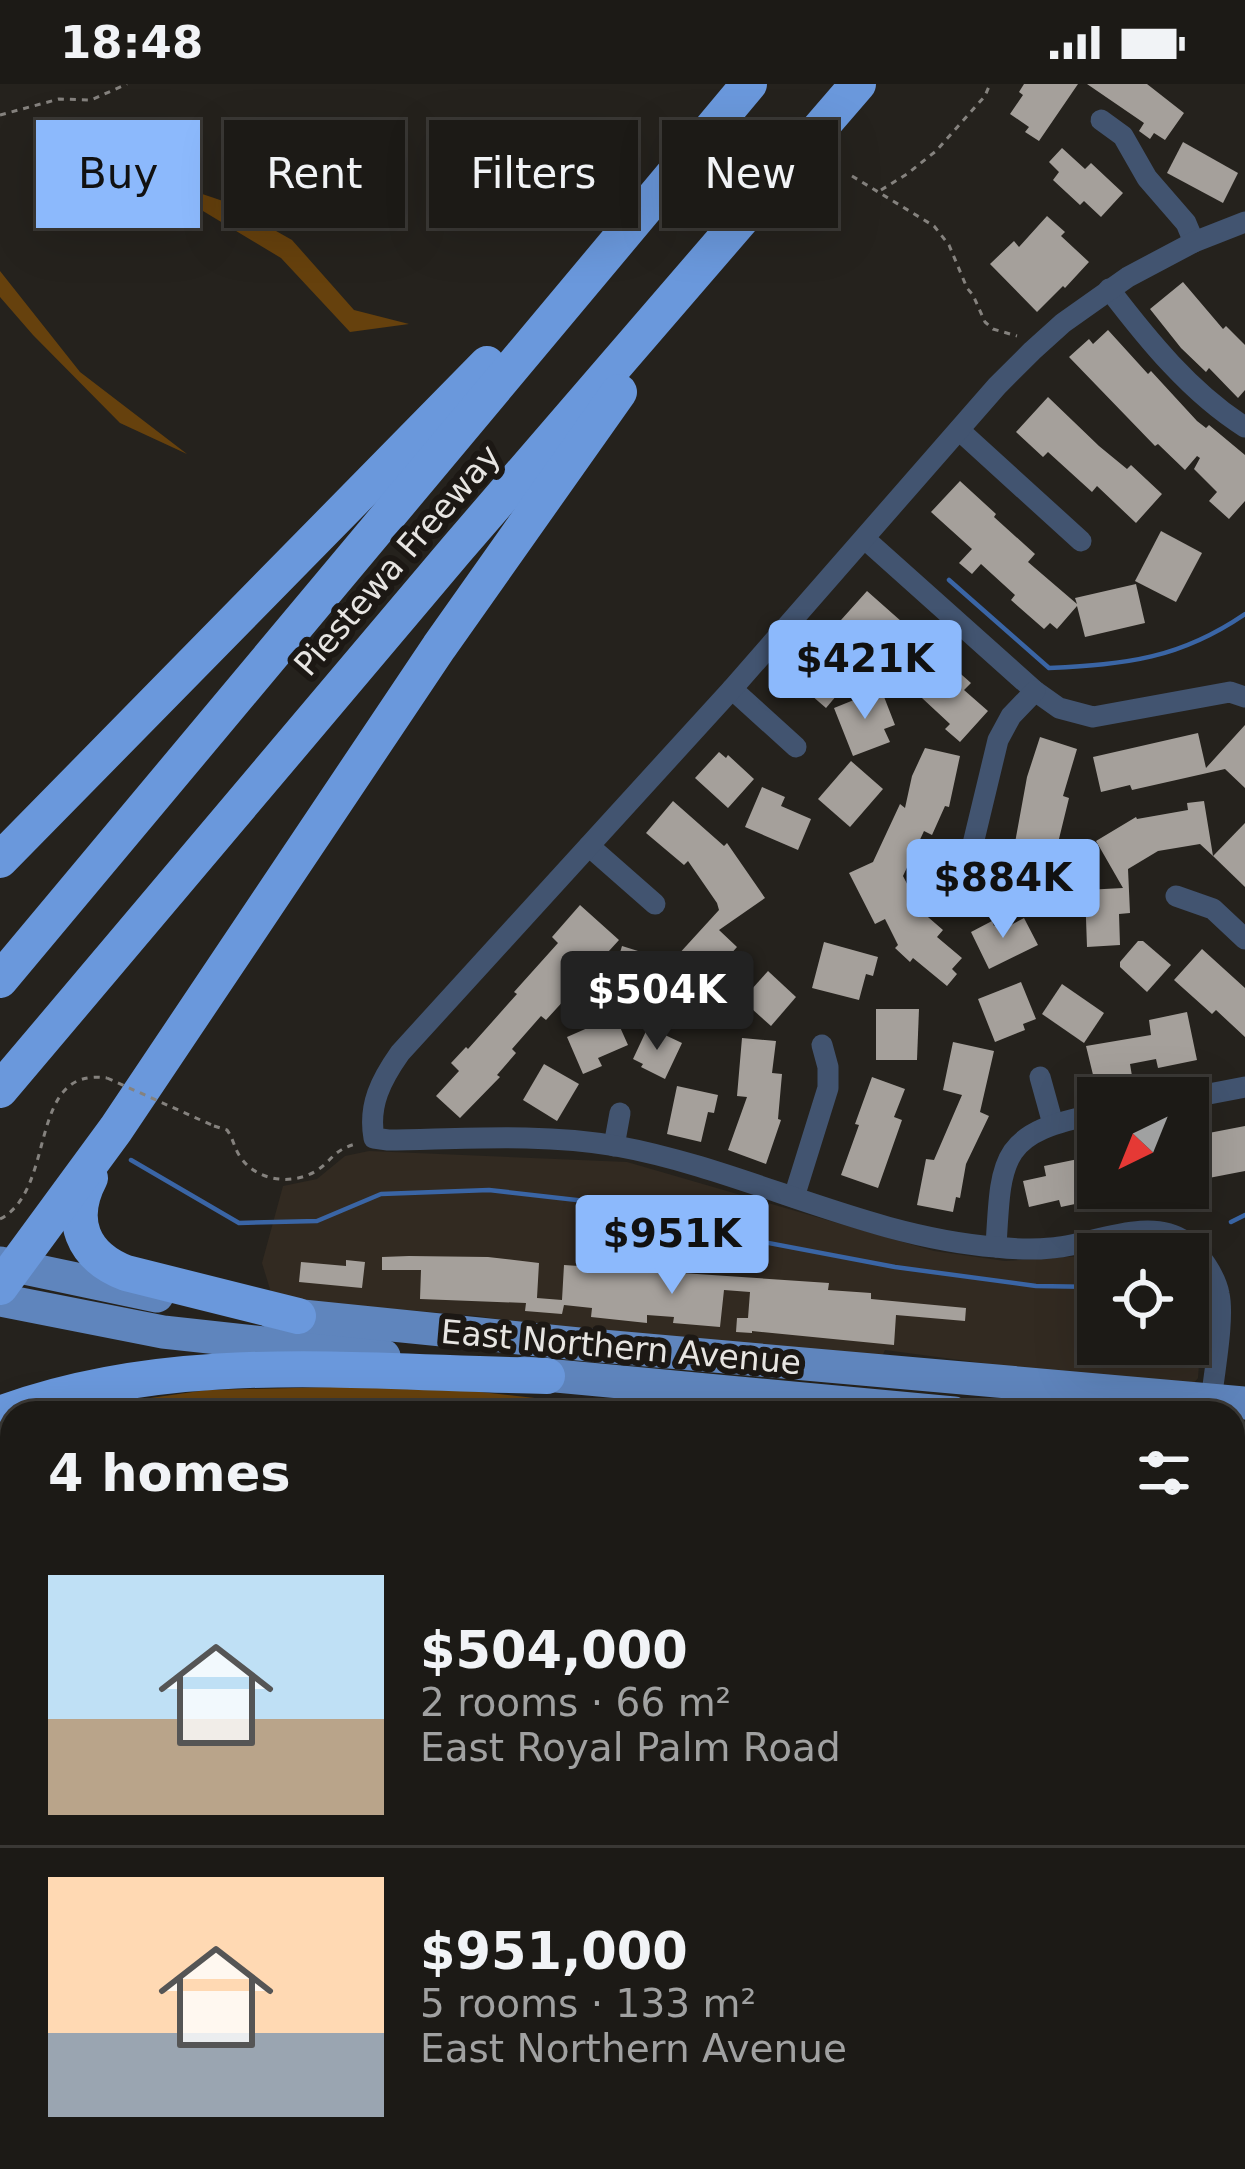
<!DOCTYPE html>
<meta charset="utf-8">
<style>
body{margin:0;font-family:"DejaVu Sans",sans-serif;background:#292723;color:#f1f3f6;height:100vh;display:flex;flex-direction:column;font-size:45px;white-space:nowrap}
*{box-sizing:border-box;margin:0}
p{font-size:39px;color:#a0a1a1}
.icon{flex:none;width:66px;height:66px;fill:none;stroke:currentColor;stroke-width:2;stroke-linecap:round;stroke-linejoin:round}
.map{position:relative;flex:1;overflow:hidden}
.details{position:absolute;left:0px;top:1317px;width:1245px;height:768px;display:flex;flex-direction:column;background:#1c1a16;border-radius:36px 36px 0 0;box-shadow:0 12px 48px #0002,0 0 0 3px #3a3835}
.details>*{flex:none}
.banner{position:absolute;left:36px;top:36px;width:1173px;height:108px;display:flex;gap:24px}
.needle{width:78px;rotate:223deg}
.buttons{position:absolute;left:1077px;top:993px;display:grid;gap:24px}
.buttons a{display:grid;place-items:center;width:132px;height:132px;border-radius:0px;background:#1c1a16;box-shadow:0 12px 48px #0002,0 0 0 3px #3a3835;font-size:60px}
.price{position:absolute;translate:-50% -102px;padding:0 27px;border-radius:12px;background:#8cb9fc;color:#111;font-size:39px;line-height:78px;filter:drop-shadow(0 3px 6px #0008)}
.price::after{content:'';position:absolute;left:50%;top:72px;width:36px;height:27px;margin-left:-18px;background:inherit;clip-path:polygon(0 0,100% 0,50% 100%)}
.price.current{background:#222;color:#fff}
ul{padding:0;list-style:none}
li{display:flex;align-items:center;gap:36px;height:300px;padding:0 48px}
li+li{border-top:3px solid #3a3835}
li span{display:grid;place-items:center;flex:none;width:336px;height:240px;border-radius:0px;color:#555}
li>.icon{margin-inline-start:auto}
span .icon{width:144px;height:144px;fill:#fffc;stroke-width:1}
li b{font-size:51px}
h2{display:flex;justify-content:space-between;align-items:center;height:144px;padding:0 48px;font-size:51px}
.tag{padding:0 42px;border-radius:0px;background:#1c1a16;box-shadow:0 12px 48px #0002,0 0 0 3px #3a3835;font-size:42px;line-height:108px}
.tag.current{background:#8cb9fc;color:#111}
.status{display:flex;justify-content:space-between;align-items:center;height:84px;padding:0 60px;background:#1c1a16;direction:ltr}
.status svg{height:33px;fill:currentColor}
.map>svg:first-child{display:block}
.built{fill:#322a21}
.green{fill:#66410d}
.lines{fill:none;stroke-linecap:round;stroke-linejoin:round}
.stream{stroke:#3a65a5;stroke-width:4.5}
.building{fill:#a5a09b}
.path{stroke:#85827e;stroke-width:3;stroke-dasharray:6 6;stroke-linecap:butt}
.minor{stroke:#425470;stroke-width:21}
.primary{stroke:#5f85bd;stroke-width:33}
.motorway{stroke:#6a98dc;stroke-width:36}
.path-bridge{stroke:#85827e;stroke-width:3;stroke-dasharray:6 6;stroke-linecap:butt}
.labels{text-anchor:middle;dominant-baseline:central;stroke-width:12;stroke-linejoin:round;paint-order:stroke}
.street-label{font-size:33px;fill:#e7e5e2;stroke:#1c1814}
</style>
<div class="status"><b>18:48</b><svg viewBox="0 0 49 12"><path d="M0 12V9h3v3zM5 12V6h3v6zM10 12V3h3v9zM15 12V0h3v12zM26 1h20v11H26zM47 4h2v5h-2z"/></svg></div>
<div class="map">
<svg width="1245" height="2085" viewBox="0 0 1245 2085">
<rect width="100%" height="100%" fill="#25221d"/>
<!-- built -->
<path class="built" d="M 369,1067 L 627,1078 L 934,1167 L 1005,1177 L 1098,1171 L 1098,1260 L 1188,1260 L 1188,1183 L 1193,1186 L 1204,1212 L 1198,1294 L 1193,1300 L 1101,1295 L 885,1266 L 881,1275 L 605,1253 L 478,1232 L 273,1215 L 262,1179 L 283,1102 L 317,1095 L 345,1072 Z"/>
<!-- green -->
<g class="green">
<path d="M 140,89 L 223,117 L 292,156 L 354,226 L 409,240 L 350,248 L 281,174 Z"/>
<path d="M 0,187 L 80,288 L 187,370 L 120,339 L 33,251 L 0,213 Z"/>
<path d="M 417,1301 L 669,1329 L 61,1329 L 72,1325 L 207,1306 Z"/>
<path d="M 12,1347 L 12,2073 L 560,2073 L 562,2085 L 0,2085 L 0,1352 Z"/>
</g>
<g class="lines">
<!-- stream -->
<g class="stream">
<path d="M 949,496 L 1049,584 C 1127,580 1179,575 1245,530"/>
<path d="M 131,1076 L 239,1139 L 317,1137 L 381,1110 L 489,1106 L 665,1126 L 742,1154 L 895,1183 L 1036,1202 L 1098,1203"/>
<path d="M 1231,1138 L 1245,1131"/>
<path d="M 0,1479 L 12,1481"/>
<path d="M 0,1700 L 7,1714 L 12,1715"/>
<path d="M 993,2073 L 1012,2085"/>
</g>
</g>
<!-- building -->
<g class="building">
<path d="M 1024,0 L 1078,0 L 1039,57 L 1025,48 L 1029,43 L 1010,30 L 1023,11 L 1019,8 Z"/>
<path d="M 1087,0 L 1147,0 L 1184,29 L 1165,56 L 1154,49 L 1150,55 L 1139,47 L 1144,39 Z"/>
<path d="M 1183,58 L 1238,89 L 1223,119 L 1167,89 Z"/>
<path d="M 1062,64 L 1085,85 L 1091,79 L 1123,109 L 1101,133 L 1084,117 L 1080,121 L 1053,96 L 1059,88 L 1049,78 Z"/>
<path d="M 1047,132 L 1065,148 L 1061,152 L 1089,178 L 1065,204 L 1063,202 L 1037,228 L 990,180 L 1014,157 L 1019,163 Z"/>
<path d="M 1183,198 L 1223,245 L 1226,242 L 1245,261 L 1245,306 L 1238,314 L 1209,284 L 1206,288 L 1181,264 L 1150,225 Z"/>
<path d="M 1108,246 L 1148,290 L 1151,287 L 1197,337 L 1206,344 L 1209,341 L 1245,371 L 1245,417 L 1229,435 L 1209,417 L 1217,408 L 1194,385 L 1200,374 L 1197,372 L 1185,386 L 1158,360 L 1155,362 L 1069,273 L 1089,255 L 1093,260 Z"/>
<path d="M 1048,313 L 1099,362 L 1127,385 L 1131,381 L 1162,410 L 1136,439 L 1097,402 L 1092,408 L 1048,368 L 1043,373 L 1016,348 Z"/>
<path d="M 960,397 L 996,430 L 994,433 L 1035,470 L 1028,478 L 1077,520 L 1075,514 L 1136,500 L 1145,539 L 1085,553 L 1077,522 L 1057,545 L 1050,539 L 1044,545 L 1011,516 L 1015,511 L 981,480 L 972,490 L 959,479 L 972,465 L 931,428 Z"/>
<path d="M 1161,447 L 1202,469 L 1176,518 L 1135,497 Z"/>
<path d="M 867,507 L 971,599 L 964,606 L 988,627 L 960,658 L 945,645 L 950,640 L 922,614 L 927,609 L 897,583 L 894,587 L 841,536 Z"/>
<path d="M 815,559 L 853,592 L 826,624 L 788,591 Z"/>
<path d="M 881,605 L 895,641 L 884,645 L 890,658 L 853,672 L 834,624 Z"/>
<path d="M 1245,641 L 1245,704 L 1225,685 L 1132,706 L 1130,701 L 1101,708 L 1093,673 L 1198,649 L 1206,684 Z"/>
<path d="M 1040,653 L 1077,665 L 1063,712 L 1069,714 L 1057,763 L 1055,763 L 1044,816 L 1006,808 L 1027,693 Z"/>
<path d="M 925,664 L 960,672 L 949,723 L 945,722 L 932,751 L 924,747 L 903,792 L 921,827 L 943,846 L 937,853 L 962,874 L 952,885 L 957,890 L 947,902 L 913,874 L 910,878 L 895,864 L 898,861 L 885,835 L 875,840 L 849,789 L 873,778 L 900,720 L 905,724 L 912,692 Z"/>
<path d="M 719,668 L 726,674 L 728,671 L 754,695 L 728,724 L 695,694 Z"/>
<path d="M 851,677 L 883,705 L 850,743 L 818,715 Z"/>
<path d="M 762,703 L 785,713 L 781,722 L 811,735 L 798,766 L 745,743 Z"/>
<path d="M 673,717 L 724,762 L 727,759 L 765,814 L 719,846 L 737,863 L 706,898 L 677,872 L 719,826 L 717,819 L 688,777 L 684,781 L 646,749 Z"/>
<path d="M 1204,717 L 1213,772 L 1200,760 L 1158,767 L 1128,785 L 1130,829 L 1119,830 L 1120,861 L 1087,863 L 1085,806 L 1123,804 L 1096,757 L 1136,733 L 1137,735 L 1188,726 L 1187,719 Z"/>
<path d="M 1245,739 L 1245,803 L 1213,772 Z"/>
<path d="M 580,821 L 619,856 L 546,936 L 541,932 L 512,965 L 516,969 L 497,991 L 500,993 L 460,1034 L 436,1012 L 459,987 L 451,979 L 466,963 L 468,965 L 517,910 L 514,908 L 558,859 L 552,853 Z"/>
<path d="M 1024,834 L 1038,861 L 989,885 L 971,848 L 992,837 L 994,842 L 1006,836 L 1009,842 Z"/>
<path d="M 1138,857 L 1143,857 L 1171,881 L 1147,908 L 1120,883 L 1120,878 Z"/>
<path d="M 824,858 L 878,873 L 873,892 L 866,890 L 859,916 L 812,904 Z"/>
<path d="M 622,862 L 670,877 L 658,914 L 647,911 L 644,920 L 608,908 Z"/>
<path d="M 1202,865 L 1245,904 L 1245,953 L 1216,926 L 1212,930 L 1174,896 Z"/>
<path d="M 768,887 L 796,913 L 771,942 L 742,916 Z"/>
<path d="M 1021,898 L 1036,935 L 1023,940 L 1025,946 L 995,958 L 978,915 Z"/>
<path d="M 1062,900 L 1104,929 L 1084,959 L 1042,930 Z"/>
<path d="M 876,925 L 919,925 L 917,976 L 876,976 Z"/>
<path d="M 1187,928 L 1197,976 L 1158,984 L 1156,975 L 1130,980 L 1132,992 L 1095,999 L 1086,962 L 1151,951 L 1149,936 Z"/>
<path d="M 615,932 L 628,961 L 598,974 L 602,982 L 583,990 L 567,953 Z"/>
<path d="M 648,943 L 682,959 L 665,995 L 641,983 L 643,980 L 633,975 Z"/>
<path d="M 742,954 L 776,957 L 772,989 L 782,990 L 778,1035 L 781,1036 L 766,1080 L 728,1066 L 747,1013 L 737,1012 Z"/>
<path d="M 953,958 L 994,967 L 980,1028 L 989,1032 L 966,1080 L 960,1114 L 956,1113 L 953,1128 L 917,1121 L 926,1075 L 934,1076 L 962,1011 L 943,1006 Z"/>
<path d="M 544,980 L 579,1000 L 557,1037 L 523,1016 Z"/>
<path d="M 872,993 L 905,1005 L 894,1033 L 902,1036 L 878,1104 L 841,1091 L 859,1041 L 855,1040 Z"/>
<path d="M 677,1002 L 718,1011 L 714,1029 L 708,1028 L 701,1058 L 667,1050 Z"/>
<path d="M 1245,1042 L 1245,1087 L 1188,1098 L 1188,1053 Z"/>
<path d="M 1093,1072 L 1098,1104 L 1100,1104 L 1103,1114 L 1061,1123 L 1059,1116 L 1029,1123 L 1023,1097 L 1046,1092 L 1044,1082 Z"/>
<path d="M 409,1172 L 488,1173 L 539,1179 L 537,1214 L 562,1216 L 564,1181 L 829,1199 L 828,1206 L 871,1209 L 871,1215 L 966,1224 L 965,1237 L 896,1231 L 894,1261 L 752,1247 L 752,1249 L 736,1248 L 737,1234 L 748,1234 L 750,1208 L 724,1206 L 720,1243 L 673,1239 L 674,1233 L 647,1231 L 647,1239 L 591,1233 L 592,1224 L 564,1221 L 562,1230 L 525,1227 L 526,1219 L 420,1215 L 421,1186 L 382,1186 L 382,1173 Z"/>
<path d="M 346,1176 L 365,1178 L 362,1204 L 299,1198 L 301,1178 L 346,1182 Z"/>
<path d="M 1118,1261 L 1168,1265 L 1167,1278 L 1117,1274 Z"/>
</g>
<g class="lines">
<!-- path -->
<g class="path">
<path d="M 0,31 L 59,15 L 91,16 L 127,0"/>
<path d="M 852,92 L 934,142 L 949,161 L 967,204 L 973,211 L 985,238 L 993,245 L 1017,252"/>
<path d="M 881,106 L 907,90 L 936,67 L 985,12 L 990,0"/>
<path d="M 214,1042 L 227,1046 C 233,1054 234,1063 239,1071 C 255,1097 291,1102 316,1087 C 333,1076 332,1067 355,1060"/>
<path d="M 0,1135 C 58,1105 26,982 107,994"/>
<path d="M 0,1886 L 12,1887"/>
</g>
<!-- minor -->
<g class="minor">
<path d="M 1101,36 L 1123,52 L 1147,94 L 1186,139 L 1194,158"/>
<path d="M 1109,205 C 1148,256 1191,309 1245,343"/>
<path d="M 959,346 L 1081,457"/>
<path d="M 865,455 L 1035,607 L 1059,624 L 1093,633 L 1230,608 L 1245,613"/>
<path d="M 732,605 L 796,663"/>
<path d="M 589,762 L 655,820"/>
<path d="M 960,794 L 972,764 L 998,656 L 1011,632 L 1035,607"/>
<path d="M 1176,812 L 1213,825 L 1245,855"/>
<path d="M 1040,993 L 1053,1040"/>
<path d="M 1188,1014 L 1245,1003"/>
<path d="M 614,1062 L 620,1029"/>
<path d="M 794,1113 L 828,1004 L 828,983 L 822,961"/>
<path d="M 996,1163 C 1001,1072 1000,1048 1098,1030"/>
<path d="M 1210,1328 C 1212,1299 1225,1236 1219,1210 C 1216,1193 1199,1167 1184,1157 C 1149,1132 1088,1162 1051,1164 C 1033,1166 1013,1165 996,1163 C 866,1153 744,1085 616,1062 C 542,1049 463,1055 388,1056 L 374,1054 C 368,1021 381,996 400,969 L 732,605 L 997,302 L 1032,267 L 1063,239 L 1128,193 L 1194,158 L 1245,138"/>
<path d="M 1233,1525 L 1245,1513"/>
<path d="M 1233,1781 L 1245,1787"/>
<path d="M 765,2073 L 779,2085"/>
<path d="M 738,2085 L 747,2073"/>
</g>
<!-- primary -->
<g class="primary">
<path d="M 0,1179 L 157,1212"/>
<path d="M 0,1216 L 163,1248 L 384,1272"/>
<path d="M 273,1229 L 579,1260 L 1245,1319"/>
<path d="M 524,1289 L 954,1329"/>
<path d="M 1233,1356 L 1245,1358"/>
</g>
<!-- motorway -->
<g class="motorway">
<path d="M 0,776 L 487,280"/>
<path d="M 0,896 L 749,0"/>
<path d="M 0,1006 L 456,466 L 858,0"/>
<path d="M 90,1094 C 68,1136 82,1172 126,1189 L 298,1232"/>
<path d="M 0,1203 L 116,1045 L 439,563 L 619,308"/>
<path d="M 0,1330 C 174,1265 365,1289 547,1292"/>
</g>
<!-- path-bridge -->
<path class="path-bridge" d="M 107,994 L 214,1042"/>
</g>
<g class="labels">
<!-- street labels -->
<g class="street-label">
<text transform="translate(397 476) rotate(-49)">Piestewa Freeway</text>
<text transform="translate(621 1263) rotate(5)">East Northern Avenue</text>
</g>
</g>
</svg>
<div class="buttons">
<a><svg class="needle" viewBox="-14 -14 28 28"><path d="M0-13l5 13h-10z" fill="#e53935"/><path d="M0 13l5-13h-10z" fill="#a0a1a1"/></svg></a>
<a><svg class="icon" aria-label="locate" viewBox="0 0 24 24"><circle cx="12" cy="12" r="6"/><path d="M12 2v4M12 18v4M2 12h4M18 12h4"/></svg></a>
</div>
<b class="price" style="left:865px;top:638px">$421K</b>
<b class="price" style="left:1003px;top:857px">$884K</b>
<b class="price current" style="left:657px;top:969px">$504K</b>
<b class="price" style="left:672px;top:1213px">$951K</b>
<div class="banner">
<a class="tag current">Buy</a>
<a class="tag">Rent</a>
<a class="tag">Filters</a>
<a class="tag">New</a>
</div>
<section class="details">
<h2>4 homes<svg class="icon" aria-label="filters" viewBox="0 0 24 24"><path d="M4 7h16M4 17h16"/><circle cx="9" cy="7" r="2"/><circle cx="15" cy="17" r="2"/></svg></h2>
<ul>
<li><span style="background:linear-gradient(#bfe0f5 60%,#b9a48a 0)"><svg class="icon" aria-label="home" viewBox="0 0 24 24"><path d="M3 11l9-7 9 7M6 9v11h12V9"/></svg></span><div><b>$504,000</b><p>2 rooms · 66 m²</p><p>East Royal Palm Road</p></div></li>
<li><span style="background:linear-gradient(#ffd9b3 65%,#9aa5b1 0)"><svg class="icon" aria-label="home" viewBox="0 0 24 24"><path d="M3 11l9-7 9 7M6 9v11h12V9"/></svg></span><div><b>$951,000</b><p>5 rooms · 133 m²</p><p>East Northern Avenue</p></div></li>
</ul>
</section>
</div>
